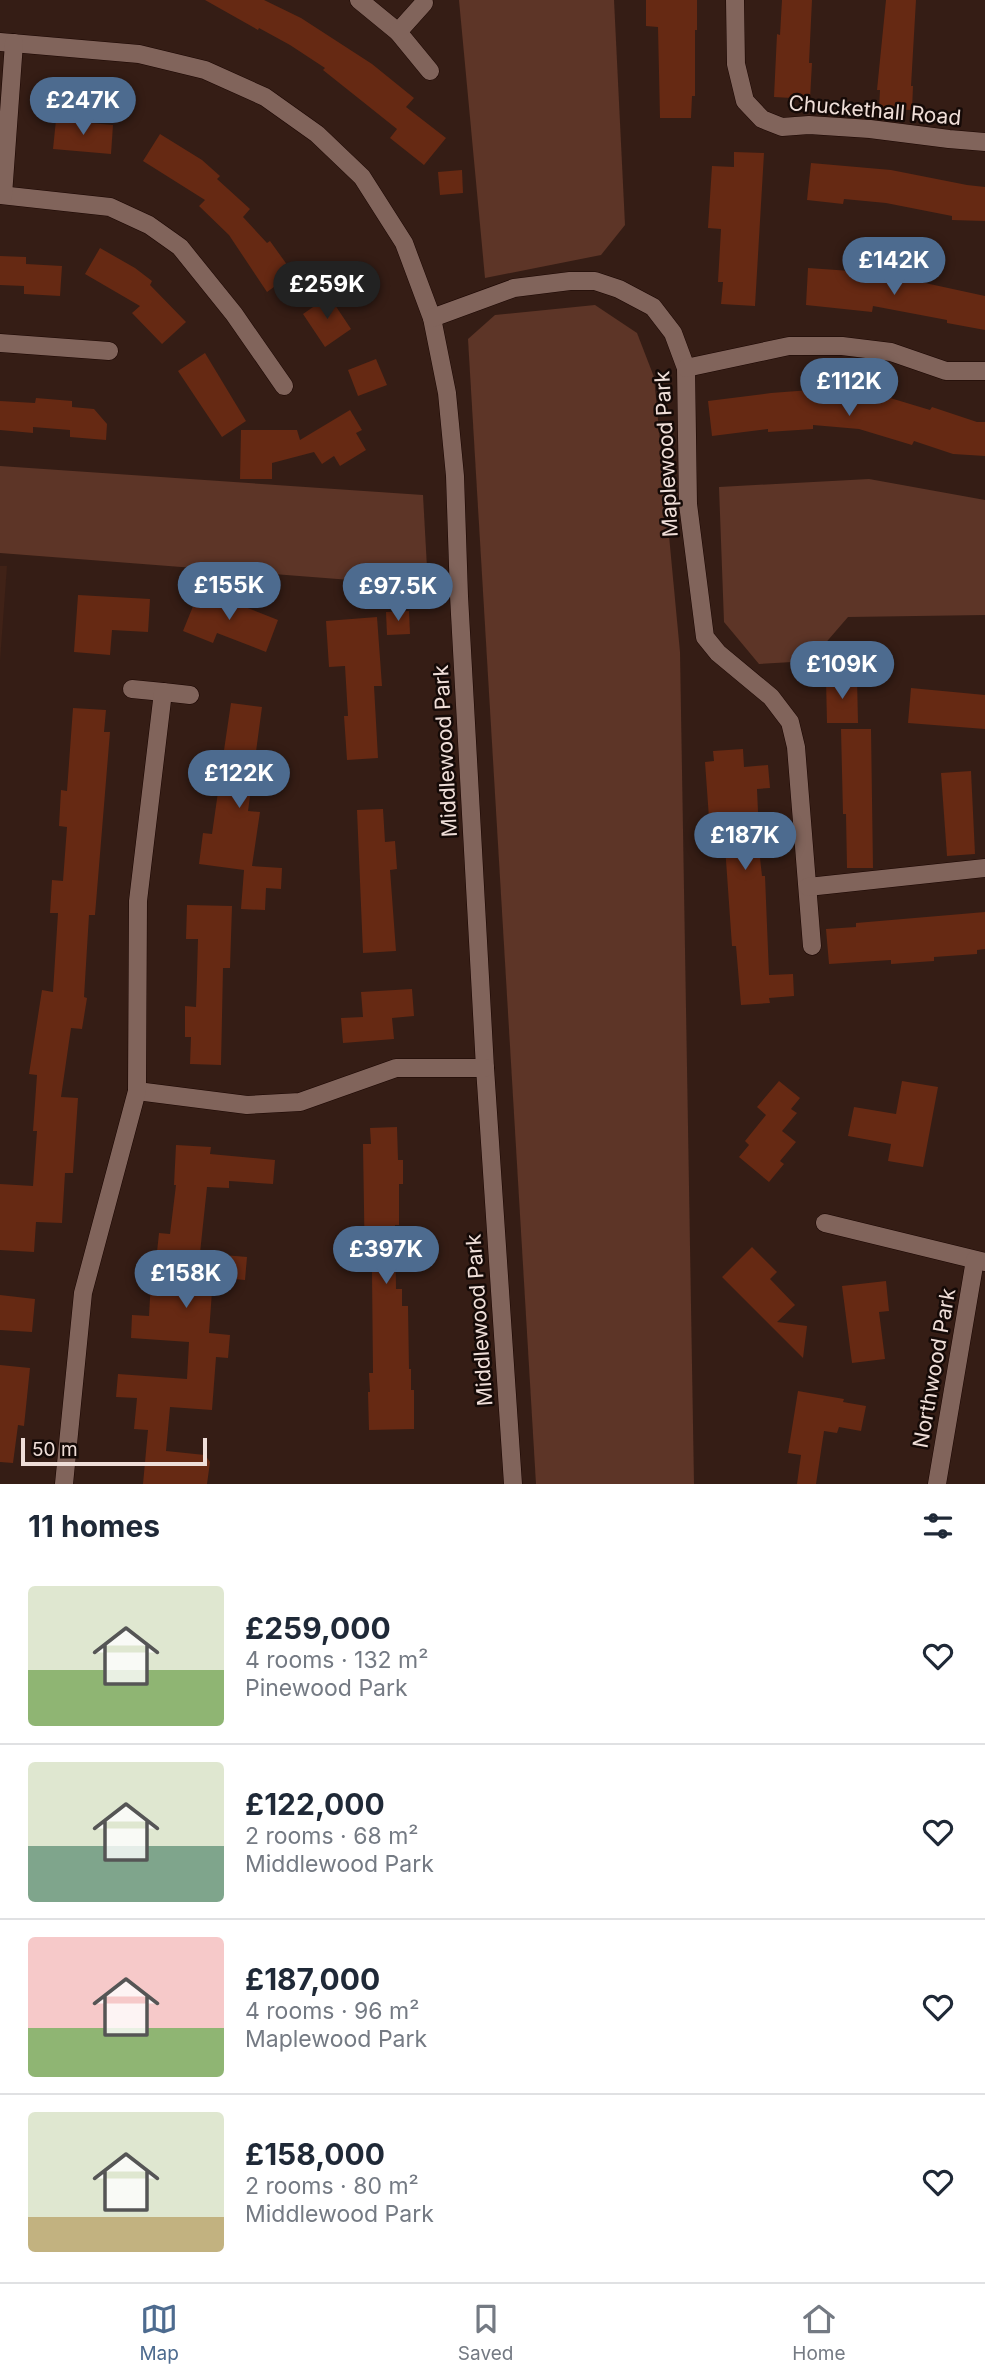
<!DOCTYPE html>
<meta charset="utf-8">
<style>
body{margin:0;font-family:Inter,sans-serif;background:#f2f2f3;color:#1f2937;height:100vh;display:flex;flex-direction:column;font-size:26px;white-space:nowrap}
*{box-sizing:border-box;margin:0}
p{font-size:23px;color:#747a83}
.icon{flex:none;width:38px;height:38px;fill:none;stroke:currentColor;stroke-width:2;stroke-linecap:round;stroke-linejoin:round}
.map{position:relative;height:1484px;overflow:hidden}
.drawer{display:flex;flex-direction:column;background:#fff;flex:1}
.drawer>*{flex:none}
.scale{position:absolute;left:21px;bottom:18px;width:186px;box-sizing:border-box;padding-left:7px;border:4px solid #efded8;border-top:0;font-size:19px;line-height:24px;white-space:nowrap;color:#efded8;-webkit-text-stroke:5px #150a07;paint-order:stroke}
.price{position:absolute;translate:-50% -60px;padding:0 16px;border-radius:24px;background:#4d6b8f;color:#fff;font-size:23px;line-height:46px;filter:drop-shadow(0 2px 4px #0008)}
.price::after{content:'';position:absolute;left:50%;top:42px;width:21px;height:16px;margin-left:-10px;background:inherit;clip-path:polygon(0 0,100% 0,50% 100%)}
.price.current{background:#222;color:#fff}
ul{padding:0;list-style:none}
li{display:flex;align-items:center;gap:21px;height:175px;padding:0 28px}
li+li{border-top:2px solid #e0e1e3}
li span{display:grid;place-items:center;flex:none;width:196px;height:140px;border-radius:7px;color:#555}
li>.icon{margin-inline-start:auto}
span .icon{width:84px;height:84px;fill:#fffc;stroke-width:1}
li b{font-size:30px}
h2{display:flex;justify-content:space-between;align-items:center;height:84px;padding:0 28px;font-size:30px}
.dock{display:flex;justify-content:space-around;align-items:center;height:98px;border-top:2px solid #e0e1e3;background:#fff;font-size:19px;color:#747a83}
.dock a{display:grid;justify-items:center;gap:4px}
.dock .current{color:#4d6b8f}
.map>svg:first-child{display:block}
.built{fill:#402217}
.green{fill:#5d3527}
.building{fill:#662913}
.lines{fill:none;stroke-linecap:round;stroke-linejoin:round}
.minor-casing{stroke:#1b0602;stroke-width:19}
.minor{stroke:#81645b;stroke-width:18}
.labels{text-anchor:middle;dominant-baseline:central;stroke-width:5;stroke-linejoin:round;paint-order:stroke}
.street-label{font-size:21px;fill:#efded8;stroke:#150a07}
</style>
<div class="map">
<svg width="985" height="1484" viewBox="0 0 985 1484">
<rect width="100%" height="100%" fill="#351d15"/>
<!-- built -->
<path class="built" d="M 0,566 L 7,566 L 0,661 Z"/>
<!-- green -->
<g class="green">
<path d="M 459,0 L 614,0 L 625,225 L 601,255 L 485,278 Z"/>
<path d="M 595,305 L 637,333 L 654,377 L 680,652 L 694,1484 L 536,1484 L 468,339 L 495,315 Z"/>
<path d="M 0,466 L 423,495 L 428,586 L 0,553 Z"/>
<path d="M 869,479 L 985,500 L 985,615 L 848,617 L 810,661 L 759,664 L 724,622 L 719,487 Z"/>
</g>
<!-- building -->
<g class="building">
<path d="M 205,0 L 264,0 L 301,18 L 372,64 L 414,98 L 406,107 L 446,138 L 424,165 L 390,138 L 397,129 L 323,70 L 325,68 L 290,45 L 259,28 L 258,30 Z"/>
<path d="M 646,0 L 697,0 L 697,30 L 695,30 L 695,96 L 692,96 L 691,118 L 660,118 L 658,27 L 646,26 Z"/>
<path d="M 782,0 L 812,0 L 809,63 L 812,63 L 810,99 L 774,97 L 777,34 L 780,35 Z"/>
<path d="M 886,0 L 916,0 L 911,86 L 913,86 L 912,110 L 879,109 L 880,90 L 877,90 Z"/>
<path d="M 56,120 L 113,125 L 111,154 L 53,149 Z"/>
<path d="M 160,134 L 202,160 L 220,176 L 217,179 L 250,209 L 243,217 L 267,243 L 270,241 L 293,273 L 267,292 L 229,235 L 199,206 L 205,200 L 143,161 Z"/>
<path d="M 734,152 L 764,153 L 755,306 L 721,304 L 723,282 L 718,282 L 721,229 L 708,228 L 712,166 L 734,167 Z"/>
<path d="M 811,163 L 891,170 L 967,185 L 985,187 L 985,221 L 952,220 L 952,216 L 886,203 L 844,199 L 843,204 L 807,200 Z"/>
<path d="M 462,170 L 463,193 L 440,195 L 438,172 Z"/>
<path d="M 100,248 L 135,268 L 152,281 L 150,285 L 186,322 L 162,344 L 132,313 L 140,306 L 85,274 Z"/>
<path d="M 0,256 L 26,257 L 26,264 L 62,266 L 60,296 L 24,294 L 24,286 L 0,285 Z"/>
<path d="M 808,268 L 851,271 L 851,275 L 902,278 L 985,296 L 985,330 L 947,323 L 947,320 L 873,306 L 872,312 L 806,305 Z"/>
<path d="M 329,296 L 351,329 L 325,347 L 303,314 Z"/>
<path d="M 205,353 L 246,421 L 222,437 L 178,371 Z"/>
<path d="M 376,359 L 387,385 L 358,396 L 348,370 Z"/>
<path d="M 824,387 L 867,391 L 930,410 L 932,407 L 977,422 L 985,422 L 985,456 L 953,454 L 914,441 L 912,445 L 859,429 L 813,425 L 813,429 L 768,432 L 768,429 L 712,436 L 708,401 L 771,393 L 824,389 Z"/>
<path d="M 36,398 L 72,401 L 72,407 L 94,409 L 107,424 L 106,440 L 70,437 L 70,430 L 33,427 L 33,433 L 0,430 L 0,401 L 35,403 Z"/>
<path d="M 350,410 L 362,430 L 356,433 L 366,450 L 340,466 L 334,456 L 322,464 L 314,452 L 272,463 L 272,479 L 240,479 L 241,430 L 297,430 L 300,440 Z"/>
<path d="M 200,589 L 278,620 L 266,652 L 217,633 L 213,643 L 183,631 Z"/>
<path d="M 78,595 L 150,599 L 148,632 L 112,630 L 110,655 L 74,652 Z"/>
<path d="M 409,611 L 410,634 L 387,635 L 386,612 Z"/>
<path d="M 377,617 L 382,686 L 374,686 L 378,758 L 347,760 L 344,716 L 348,716 L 345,666 L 329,667 L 326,621 Z"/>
<path d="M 857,678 L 858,723 L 827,723 L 826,679 Z"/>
<path d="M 911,688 L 985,695 L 985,729 L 908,723 Z"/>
<path d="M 231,703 L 262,707 L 248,811 L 260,812 L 252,866 L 282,868 L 281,889 L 266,888 L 265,910 L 241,909 L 244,870 L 199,864 L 203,833 L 212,834 L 219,785 L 209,784 L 213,756 L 223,757 Z"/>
<path d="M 73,708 L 106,710 L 104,732 L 110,732 L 95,915 L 89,915 L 84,997 L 87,998 L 82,1029 L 71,1028 L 61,1097 L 78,1098 L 73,1173 L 65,1173 L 62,1223 L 36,1222 L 34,1252 L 0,1250 L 0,1184 L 33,1186 L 37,1131 L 33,1131 L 37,1075 L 29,1074 L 42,990 L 53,992 L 58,913 L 50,913 L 52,880 L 63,881 L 67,827 L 59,826 L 61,790 L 67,791 Z"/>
<path d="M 841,729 L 871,729 L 873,868 L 847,868 L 846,814 L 843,814 Z"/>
<path d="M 743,749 L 744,767 L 768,765 L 770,788 L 757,789 L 760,858 L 762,876 L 765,876 L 769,975 L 793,974 L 794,996 L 769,998 L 770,1003 L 741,1005 L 736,946 L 732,946 L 725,846 L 723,846 L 721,817 L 709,818 L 705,762 L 714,761 L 713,751 Z"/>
<path d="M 971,771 L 975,854 L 947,856 L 941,773 Z"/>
<path d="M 383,809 L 385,842 L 395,841 L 397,869 L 390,870 L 396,951 L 363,953 L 357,810 Z"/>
<path d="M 187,905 L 232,906 L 230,968 L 223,968 L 221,1065 L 190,1064 L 191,1037 L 185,1037 L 185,1006 L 196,1007 L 197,977 L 198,939 L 186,939 Z"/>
<path d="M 985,912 L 985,949 L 977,950 L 977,954 L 934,957 L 934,961 L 891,964 L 891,960 L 829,964 L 826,929 L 856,927 L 856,923 Z"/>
<path d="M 412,989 L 414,1016 L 392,1018 L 394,1039 L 343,1043 L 341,1018 L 363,1017 L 361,992 Z"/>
<path d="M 779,1081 L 800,1098 L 791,1109 L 797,1113 L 782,1131 L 796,1142 L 780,1161 L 784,1164 L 769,1182 L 739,1157 L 749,1145 L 745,1141 L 766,1115 L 757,1107 Z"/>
<path d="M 902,1081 L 938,1087 L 923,1167 L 888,1161 L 891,1144 L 848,1136 L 854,1107 L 896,1114 Z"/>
<path d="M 397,1127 L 398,1160 L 403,1160 L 403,1184 L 399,1184 L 399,1225 L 395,1225 L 396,1289 L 402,1289 L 402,1306 L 408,1306 L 409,1369 L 411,1369 L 411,1390 L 414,1390 L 414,1429 L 369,1430 L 368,1392 L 370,1392 L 369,1373 L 373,1373 L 372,1272 L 365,1272 L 363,1144 L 371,1144 L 370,1128 Z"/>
<path d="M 176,1145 L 211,1147 L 210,1154 L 275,1160 L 273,1184 L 229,1181 L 229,1188 L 207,1187 L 200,1253 L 247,1257 L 245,1280 L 213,1277 L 209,1333 L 230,1335 L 228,1358 L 216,1357 L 212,1410 L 170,1407 L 166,1451 L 205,1455 L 210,1462 L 207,1484 L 143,1484 L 148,1430 L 134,1429 L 137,1398 L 116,1397 L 118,1374 L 187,1379 L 189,1342 L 131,1338 L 132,1315 L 149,1316 L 151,1281 L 154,1281 L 159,1233 L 170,1234 L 176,1185 L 174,1185 Z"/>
<path d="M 752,1247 L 777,1272 L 770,1279 L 795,1305 L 777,1322 L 807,1326 L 803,1358 L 722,1277 Z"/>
<path d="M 886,1281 L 889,1311 L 879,1312 L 885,1359 L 852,1363 L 842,1286 Z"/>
<path d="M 0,1295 L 35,1299 L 32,1332 L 0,1330 Z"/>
<path d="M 0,1365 L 30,1368 L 24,1426 L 18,1425 L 13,1463 L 0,1462 Z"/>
<path d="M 798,1391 L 844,1399 L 843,1402 L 866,1406 L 861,1431 L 839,1427 L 837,1433 L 824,1431 L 816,1484 L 797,1484 L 801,1455 L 788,1453 Z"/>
</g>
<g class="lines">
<!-- minor casing -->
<g class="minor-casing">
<g id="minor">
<path d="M 359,0 L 398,32 L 430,71"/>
<path d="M 735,0 L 736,64 L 745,101 L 762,119 L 782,127 L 809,125 L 870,129 L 949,139 L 985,142"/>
<path d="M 398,32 L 424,3"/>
<path d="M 0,42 L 139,54 L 205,70 L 265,97 L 317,134 L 362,177 L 404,243 L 432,318 L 447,393 L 455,476 L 459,596 L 485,1068 L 513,1484"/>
<path d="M 0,195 L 110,207 L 149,225 L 180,247 L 234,314 L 284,386"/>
<path d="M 3,195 L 14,43"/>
<path d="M 432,318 L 514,288 L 570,281 L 595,281 L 619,289 L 653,307 L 673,333 L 686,368 L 688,504 L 705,637 L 718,653 L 771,697 L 790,722 L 796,747 L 812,946"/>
<path d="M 0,343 L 109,351"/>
<path d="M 686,368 L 789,346 L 842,346 L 891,352 L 946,371 L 985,371"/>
<path d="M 132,689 L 163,692"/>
<path d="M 808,887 L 985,868"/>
<path d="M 137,1091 L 247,1105 L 300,1102 L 396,1068 L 485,1068"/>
<path d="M 825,1223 L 985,1262"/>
<path d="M 64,1484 L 83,1293 L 137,1091 L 138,901 L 163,692 L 190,695"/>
<path d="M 937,1484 L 975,1260"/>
</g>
</g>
<!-- minor -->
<use href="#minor" class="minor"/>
</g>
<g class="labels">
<!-- street labels -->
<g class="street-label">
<text transform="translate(875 110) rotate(5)">Chuckethall Road</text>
<text transform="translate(666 454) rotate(-93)">Maplewood Park</text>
<text transform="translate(445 751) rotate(-93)">Middlewood Park</text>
<text transform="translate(479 1320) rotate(-94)">Middlewood Park</text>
<text transform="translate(934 1368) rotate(-80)">Northwood Park</text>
</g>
</g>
</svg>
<div class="scale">50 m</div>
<b class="price" style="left:83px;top:137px">£247K</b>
<b class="price" style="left:894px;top:297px">£142K</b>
<b class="price current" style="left:327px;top:321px">£259K</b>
<b class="price" style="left:849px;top:418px">£112K</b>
<b class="price" style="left:229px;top:622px">£155K</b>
<b class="price" style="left:398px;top:623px">£97.5K</b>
<b class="price" style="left:842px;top:701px">£109K</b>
<b class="price" style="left:239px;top:810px">£122K</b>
<b class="price" style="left:745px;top:872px">£187K</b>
<b class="price" style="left:386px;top:1286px">£397K</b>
<b class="price" style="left:186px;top:1310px">£158K</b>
</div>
<section class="drawer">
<h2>11 homes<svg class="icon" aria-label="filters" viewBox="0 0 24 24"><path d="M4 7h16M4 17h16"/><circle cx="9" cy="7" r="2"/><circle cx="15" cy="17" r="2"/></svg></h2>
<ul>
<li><span style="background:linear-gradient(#dfe7d0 60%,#8fb573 0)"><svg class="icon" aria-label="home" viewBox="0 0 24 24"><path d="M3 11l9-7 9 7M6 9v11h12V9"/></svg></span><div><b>£259,000</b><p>4 rooms · 132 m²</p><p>Pinewood Park</p></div><svg class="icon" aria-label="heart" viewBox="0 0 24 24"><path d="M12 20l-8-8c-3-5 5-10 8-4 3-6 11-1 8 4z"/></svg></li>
<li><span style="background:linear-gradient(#dfe7d0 60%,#7fa58c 0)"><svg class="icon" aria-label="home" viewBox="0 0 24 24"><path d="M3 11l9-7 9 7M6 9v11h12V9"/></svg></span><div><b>£122,000</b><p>2 rooms · 68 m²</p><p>Middlewood Park</p></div><svg class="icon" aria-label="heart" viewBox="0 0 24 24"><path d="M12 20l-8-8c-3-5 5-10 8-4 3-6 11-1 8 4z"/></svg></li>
<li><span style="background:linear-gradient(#f6c9c9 65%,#8fb573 0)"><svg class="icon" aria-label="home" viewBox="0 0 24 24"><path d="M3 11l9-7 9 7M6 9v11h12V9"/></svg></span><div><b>£187,000</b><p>4 rooms · 96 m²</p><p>Maplewood Park</p></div><svg class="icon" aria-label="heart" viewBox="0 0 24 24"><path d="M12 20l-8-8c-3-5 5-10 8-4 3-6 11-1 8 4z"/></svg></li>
<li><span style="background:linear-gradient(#dfe7d0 75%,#c2b280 0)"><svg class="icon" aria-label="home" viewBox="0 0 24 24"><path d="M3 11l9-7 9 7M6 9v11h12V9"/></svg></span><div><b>£158,000</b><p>2 rooms · 80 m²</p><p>Middlewood Park</p></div><svg class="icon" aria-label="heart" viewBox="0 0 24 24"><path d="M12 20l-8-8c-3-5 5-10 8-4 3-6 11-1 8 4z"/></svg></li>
</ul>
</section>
<nav class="dock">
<a class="current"><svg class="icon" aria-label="map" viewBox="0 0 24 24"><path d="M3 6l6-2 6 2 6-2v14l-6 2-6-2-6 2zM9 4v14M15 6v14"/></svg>Map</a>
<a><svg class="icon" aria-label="saved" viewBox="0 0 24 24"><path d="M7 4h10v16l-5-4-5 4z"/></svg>Saved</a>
<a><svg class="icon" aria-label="home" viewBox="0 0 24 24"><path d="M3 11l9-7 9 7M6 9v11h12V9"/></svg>Home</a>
</nav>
